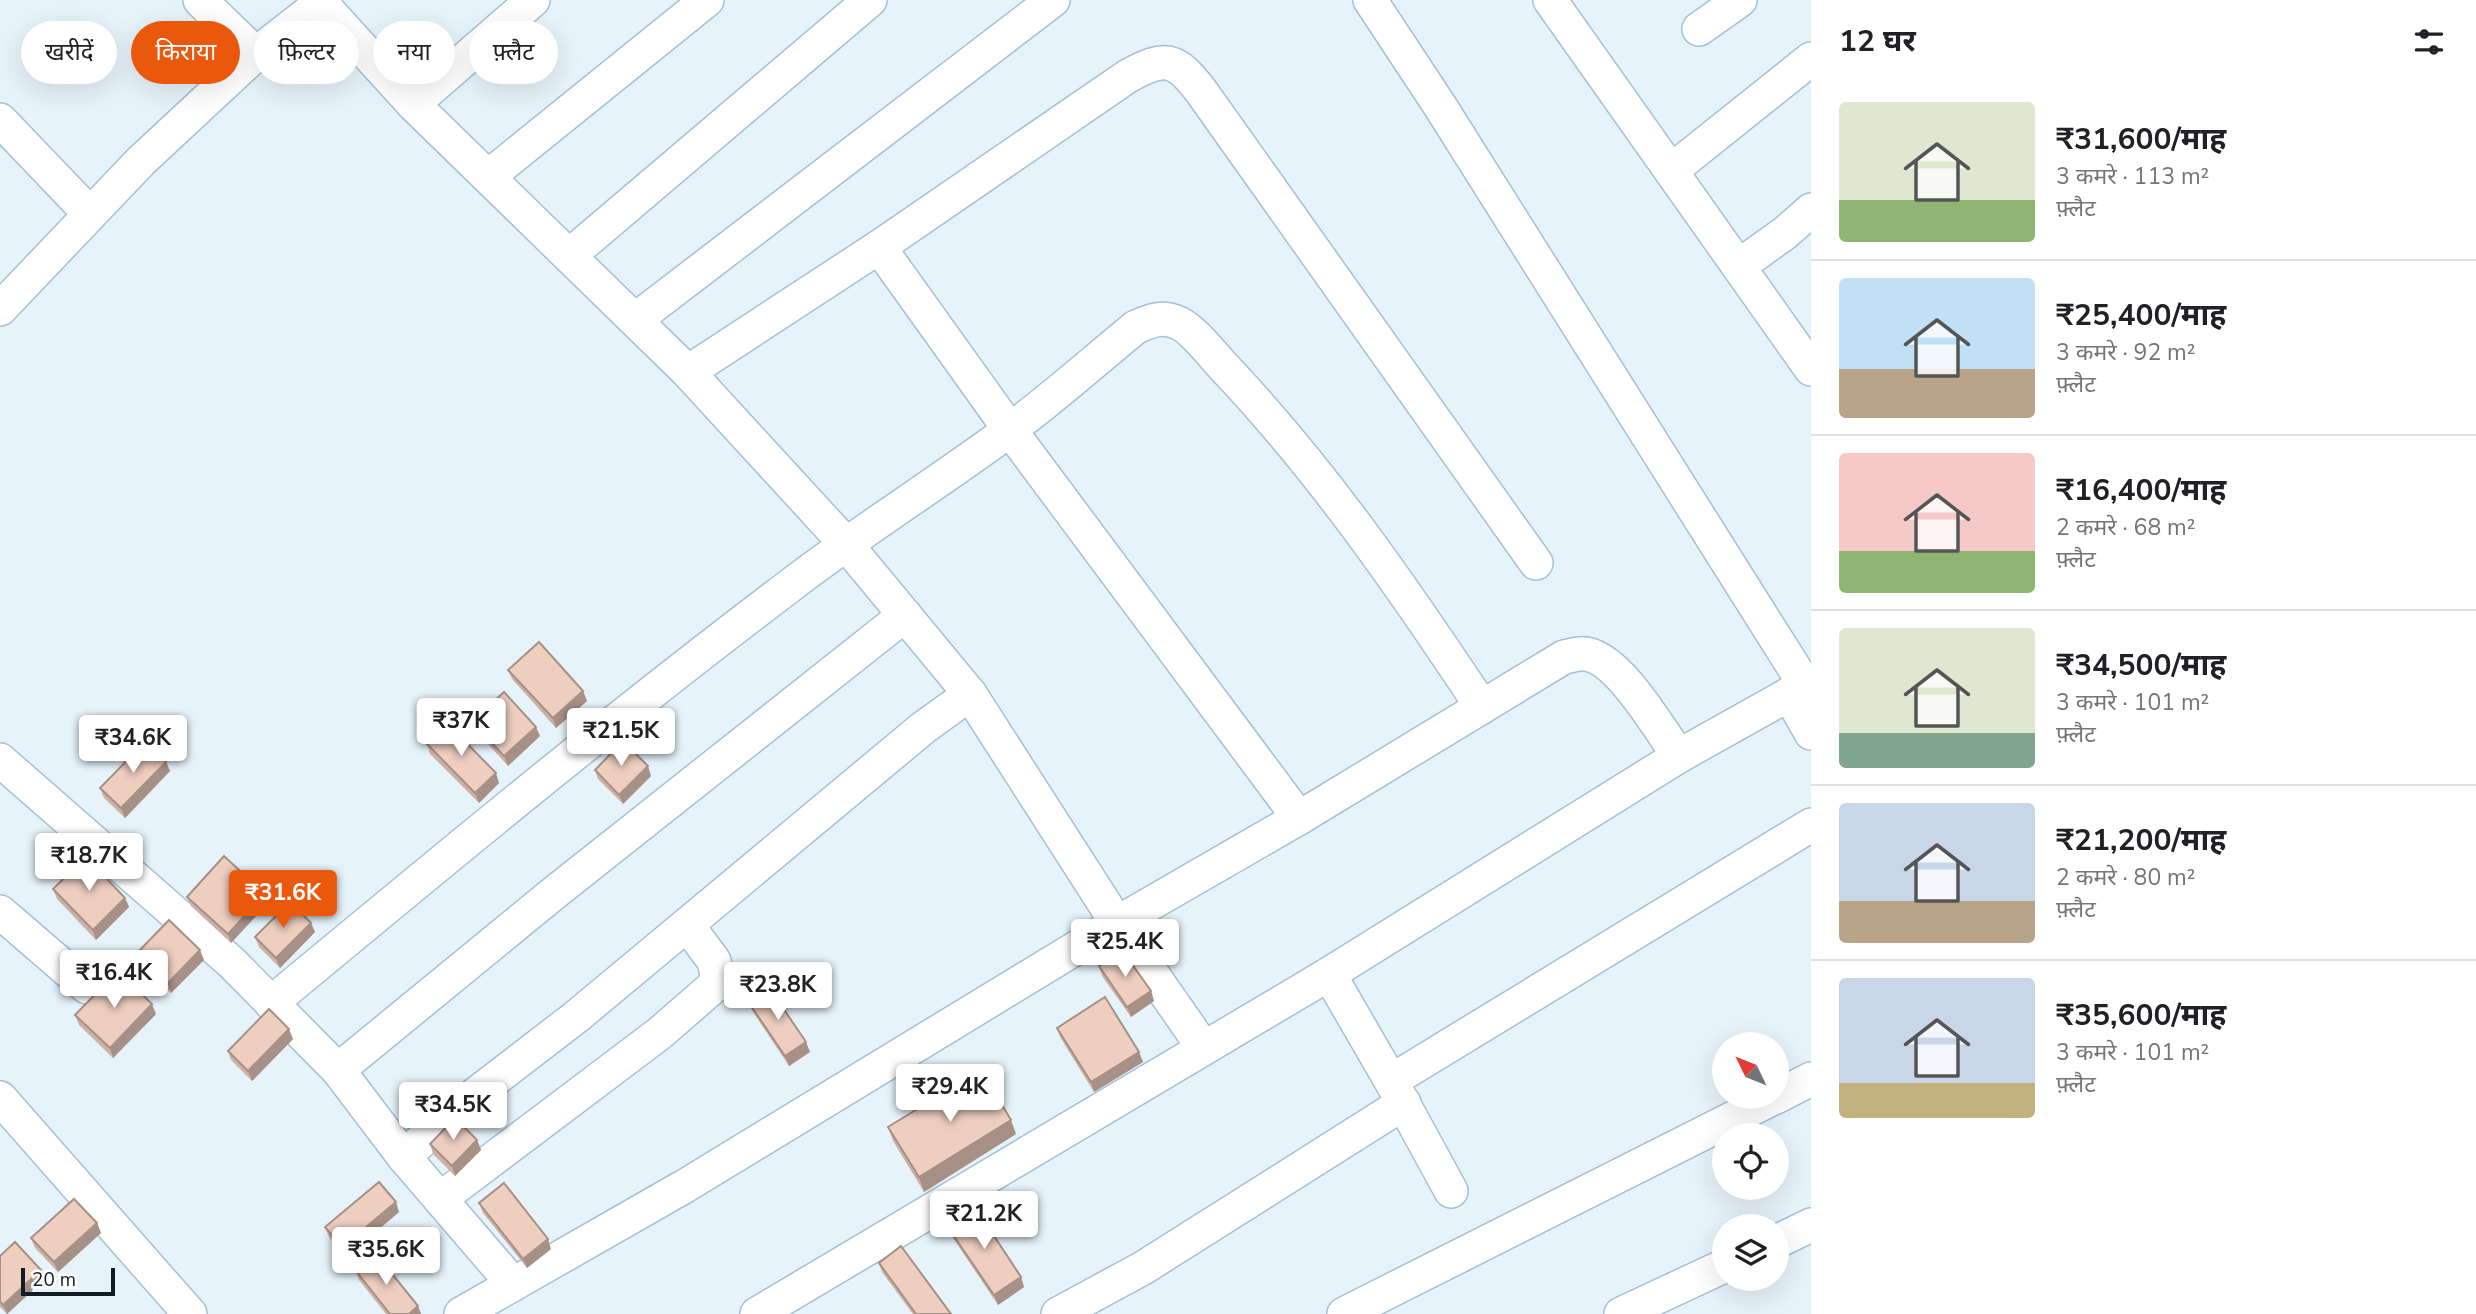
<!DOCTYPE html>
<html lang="hi">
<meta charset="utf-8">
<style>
body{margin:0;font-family:"Nunito Sans","Noto Sans Devanagari",sans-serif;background:#f6f6f6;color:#202124;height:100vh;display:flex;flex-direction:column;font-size:26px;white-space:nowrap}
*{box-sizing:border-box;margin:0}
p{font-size:23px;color:#757577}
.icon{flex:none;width:38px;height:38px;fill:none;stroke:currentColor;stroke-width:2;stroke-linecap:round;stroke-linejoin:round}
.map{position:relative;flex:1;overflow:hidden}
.drawer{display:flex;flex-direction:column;background:#fff;width:665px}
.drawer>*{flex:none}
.hud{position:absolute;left:21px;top:21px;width:665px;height:63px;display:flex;gap:14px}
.needle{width:46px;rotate:313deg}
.controls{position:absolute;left:1712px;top:1032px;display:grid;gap:14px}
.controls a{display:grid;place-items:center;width:77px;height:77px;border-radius:50%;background:#fff;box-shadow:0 7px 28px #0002;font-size:35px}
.scale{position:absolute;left:21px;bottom:18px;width:94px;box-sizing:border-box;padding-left:7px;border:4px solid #111c23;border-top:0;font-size:19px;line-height:24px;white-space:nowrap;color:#111c23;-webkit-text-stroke:5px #fefefe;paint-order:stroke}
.price{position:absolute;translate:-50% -60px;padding:0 16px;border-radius:7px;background:#fff;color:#222;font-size:23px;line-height:46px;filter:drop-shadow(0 2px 4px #0008)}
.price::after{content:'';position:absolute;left:50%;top:42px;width:21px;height:16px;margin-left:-10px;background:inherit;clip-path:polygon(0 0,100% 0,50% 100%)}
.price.on{background:#ea580c;color:#fff}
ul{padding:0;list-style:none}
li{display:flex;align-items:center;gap:21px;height:175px;padding:0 28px}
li+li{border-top:2px solid #e0e0e0}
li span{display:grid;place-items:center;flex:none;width:196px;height:140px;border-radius:7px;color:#555}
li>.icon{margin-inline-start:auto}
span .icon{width:84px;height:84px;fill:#fffc;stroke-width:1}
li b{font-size:30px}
h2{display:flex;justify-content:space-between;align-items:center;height:84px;padding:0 28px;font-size:30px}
.pill{padding:0 24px;border-radius:32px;background:#fff;box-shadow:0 7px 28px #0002;font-size:24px;line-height:63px}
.pill.on{background:#ea580c;color:#fff}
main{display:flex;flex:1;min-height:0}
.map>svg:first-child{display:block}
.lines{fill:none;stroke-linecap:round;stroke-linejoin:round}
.minor-casing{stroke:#a4c0d4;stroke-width:36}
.minor{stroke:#fff;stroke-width:33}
.wall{fill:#cdb1a4}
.shaded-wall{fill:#a79086}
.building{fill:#eecebf;stroke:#a79086;stroke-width:2}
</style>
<main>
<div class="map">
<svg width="1811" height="1314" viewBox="0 0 1811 1314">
<rect width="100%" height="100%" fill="#e7f3fb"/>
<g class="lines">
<!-- minor casing -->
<g class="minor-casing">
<g id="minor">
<path d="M 200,0 L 256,54"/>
<path d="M 1370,0 L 1440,106 L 1805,685"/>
<path d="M 1550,0 L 1811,369"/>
<path d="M 321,3 L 413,104 L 688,372 L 845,543 L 970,694 L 1117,923 L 1203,1047"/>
<path d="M 1699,29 L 1740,0"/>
<path d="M 413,104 L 533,0"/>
<path d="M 0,120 L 90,214"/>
<path d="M 1672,170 L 1811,59"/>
<path d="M 489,176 L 707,0"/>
<path d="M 879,247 L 1010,430 L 1299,818"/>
<path d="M 570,255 L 870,0"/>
<path d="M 1739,266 L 1785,233 L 1811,210"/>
<path d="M 0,309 L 141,161 L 256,54 L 325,0"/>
<path d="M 635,320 L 1053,0"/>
<path d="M 688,372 L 879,247 L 1128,76 C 1165,56 1175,57 1201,91 L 1536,563"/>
<path d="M 1789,694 L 1811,733"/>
<path d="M 0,760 L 231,962 L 338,1070 L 404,1157 L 513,1284"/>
<path d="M 0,912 L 87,987"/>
<path d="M 1329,974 L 1391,1081 L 1451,1191"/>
<path d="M 271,1003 C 441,862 611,721 787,588 C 858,533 935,485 1007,432 C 1052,399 1093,362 1136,327 C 1150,321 1161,316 1176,322 C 1190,326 1212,354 1222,365 C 1321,469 1403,588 1482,707"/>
<path d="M 338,1070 L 554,893 L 905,615"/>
<path d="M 1391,1081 L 1811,825"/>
<path d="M 1776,1097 L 1811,1079"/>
<path d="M 0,1098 L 190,1314"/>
<path d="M 404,1157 L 455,1110 L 576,1017 L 923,728 L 970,694"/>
<path d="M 440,1199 L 660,1033 L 714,986 L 717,975 L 714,961 L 688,926"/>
<path d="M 1776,1242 L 1811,1225"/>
<path d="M 461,1314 L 685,1186 L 1117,923 L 1299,818 L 1564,657 C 1570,656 1579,653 1586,654 C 1620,659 1659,729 1679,756"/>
<path d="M 757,1314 L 1329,974 L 1679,756 L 1811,682"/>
<path d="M 1058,1314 L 1143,1268 L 1404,1103"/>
<path d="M 1344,1314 L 1775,1097"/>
<path d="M 1621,1314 L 1724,1266"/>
</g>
</g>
<!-- minor -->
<use href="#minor" class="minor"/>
</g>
<!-- wall -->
<g class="wall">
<path d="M 508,670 L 583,691 L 587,701 L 556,728 L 512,679 Z"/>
<path d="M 472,722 L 540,736 L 508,766 L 476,731 Z"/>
<path d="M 427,744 L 499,783 L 479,803 L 430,754 Z"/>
<path d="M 166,762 L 170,771 L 125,818 L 104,798 L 100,788 Z"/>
<path d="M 595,770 L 651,776 L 623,804 L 598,779 Z"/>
<path d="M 53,889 L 125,898 L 129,907 L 96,940 L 57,899 Z"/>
<path d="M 187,897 L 268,903 L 231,943 L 191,906 Z"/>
<path d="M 311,923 L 315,932 L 280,968 L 259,947 L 255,937 Z"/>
<path d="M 137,953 L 204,960 L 171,993 L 140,963 Z"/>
<path d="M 1099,966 L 1151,991 L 1154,1001 L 1131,1017 L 1102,976 Z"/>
<path d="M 749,1003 L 810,1052 L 789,1066 L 753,1012 Z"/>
<path d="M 156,1014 L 113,1058 L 79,1025 L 75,1015 Z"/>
<path d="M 1057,1028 L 1139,1052 L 1143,1062 L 1094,1092 L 1060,1037 Z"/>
<path d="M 293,1039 L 252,1081 L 231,1060 L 228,1051 Z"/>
<path d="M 888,1127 L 1016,1134 L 924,1192 L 893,1141 Z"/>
<path d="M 477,1140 L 481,1150 L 455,1176 L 433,1154 L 430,1144 Z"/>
<path d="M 479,1203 L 551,1249 L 527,1268 L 483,1213 Z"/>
<path d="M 399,1212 L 346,1257 L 329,1237 L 325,1227 Z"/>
<path d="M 97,1223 L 101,1233 L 58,1272 L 35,1248 L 31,1238 Z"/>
<path d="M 947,1226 L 1021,1277 L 1024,1287 L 998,1305 L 951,1235 Z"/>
<path d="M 0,1256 L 44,1280 L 7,1314 L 0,1307 Z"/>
<path d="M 879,1263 L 951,1314 L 913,1314 L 882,1272 Z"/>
<path d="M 356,1271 L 418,1306 L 421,1314 L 386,1314 L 359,1280 Z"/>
</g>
<!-- shaded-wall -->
<g class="shaded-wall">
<path d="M 583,691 L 587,701 L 556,728 L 553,718 Z"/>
<path d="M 536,727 L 540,736 L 508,766 L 504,756 Z"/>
<path d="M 166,762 L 170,771 L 125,818 L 121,808 Z"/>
<path d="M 648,766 L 651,776 L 623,804 L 619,795 Z"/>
<path d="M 496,773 L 499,783 L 479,803 L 475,793 Z"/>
<path d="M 265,894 L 268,903 L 231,943 L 228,934 Z"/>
<path d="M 125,898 L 129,907 L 96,940 L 93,930 Z"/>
<path d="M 311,923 L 315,932 L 280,968 L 276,958 Z"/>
<path d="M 200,950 L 204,960 L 171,993 L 168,983 Z"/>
<path d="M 1151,991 L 1154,1001 L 1131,1017 L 1127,1007 Z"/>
<path d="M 152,1004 L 156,1014 L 113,1058 L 110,1048 Z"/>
<path d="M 289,1029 L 293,1039 L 252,1081 L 248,1071 Z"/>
<path d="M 806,1042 L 810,1052 L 789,1066 L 785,1056 Z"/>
<path d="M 1139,1052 L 1143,1062 L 1094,1092 L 1091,1082 Z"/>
<path d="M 1011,1120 L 1016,1134 L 924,1192 L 919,1177 Z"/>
<path d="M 477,1140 L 481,1150 L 455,1176 L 452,1166 Z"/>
<path d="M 396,1202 L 399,1212 L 346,1257 L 342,1247 Z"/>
<path d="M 97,1223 L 101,1233 L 58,1272 L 54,1262 Z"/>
<path d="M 548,1239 L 551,1249 L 527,1268 L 523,1259 Z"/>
<path d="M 41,1270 L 44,1280 L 7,1314 L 3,1305 Z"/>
<path d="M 1021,1277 L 1024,1287 L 998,1305 L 994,1295 Z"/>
<path d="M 418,1306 L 421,1314 L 409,1314 Z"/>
</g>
<!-- building -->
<g class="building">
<path d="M 539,642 L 583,691 L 553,718 L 508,670 Z"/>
<path d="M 504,692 L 536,727 L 504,756 L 472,722 Z"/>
<path d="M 447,723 L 496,773 L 475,793 L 427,744 Z"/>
<path d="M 623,741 L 648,766 L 619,795 L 595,770 Z"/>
<path d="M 145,742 L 166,762 L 121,808 L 100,788 Z"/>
<path d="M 224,856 L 265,894 L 228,934 L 187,897 Z"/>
<path d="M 86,857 L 125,898 L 93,930 L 53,889 Z"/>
<path d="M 290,902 L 311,923 L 276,958 L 255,937 Z"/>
<path d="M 169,920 L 200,950 L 168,983 L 137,953 Z"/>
<path d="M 1122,950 L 1151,991 L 1127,1007 L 1099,966 Z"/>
<path d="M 118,971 L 152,1004 L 110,1048 L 75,1015 Z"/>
<path d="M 770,989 L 806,1042 L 785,1056 L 749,1003 Z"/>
<path d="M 1105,997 L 1139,1052 L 1091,1082 L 1057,1028 Z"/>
<path d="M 269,1009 L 289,1029 L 248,1071 L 228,1051 Z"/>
<path d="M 981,1070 L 1011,1120 L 919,1177 L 888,1127 Z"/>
<path d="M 455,1118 L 477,1140 L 452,1166 L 430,1144 Z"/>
<path d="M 379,1182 L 396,1202 L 342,1247 L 325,1227 Z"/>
<path d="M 504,1183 L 548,1239 L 523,1259 L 479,1203 Z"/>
<path d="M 74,1199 L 97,1223 L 54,1262 L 31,1238 Z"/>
<path d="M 975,1207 L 1021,1277 L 994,1295 L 947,1226 Z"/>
<path d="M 15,1242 L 41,1270 L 3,1305 L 0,1301 L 0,1256 Z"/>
<path d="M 901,1246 L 951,1314 L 916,1314 L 879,1263 Z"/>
<path d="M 376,1254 L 418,1306 L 409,1314 L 390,1314 L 356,1271 Z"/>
</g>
</svg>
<div class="controls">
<a><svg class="needle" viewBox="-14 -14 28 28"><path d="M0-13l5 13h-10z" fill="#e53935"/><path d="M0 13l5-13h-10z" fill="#757577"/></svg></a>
<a><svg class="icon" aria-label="locate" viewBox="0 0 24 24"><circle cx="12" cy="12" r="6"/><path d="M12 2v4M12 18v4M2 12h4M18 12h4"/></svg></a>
<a><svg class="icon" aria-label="layers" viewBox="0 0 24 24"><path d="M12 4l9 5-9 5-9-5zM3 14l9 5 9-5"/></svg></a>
</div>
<div class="scale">20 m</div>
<b class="price" style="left:461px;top:758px">₹37K</b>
<b class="price" style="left:621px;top:768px">₹21.5K</b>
<b class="price" style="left:133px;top:775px">₹34.6K</b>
<b class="price" style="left:89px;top:893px">₹18.7K</b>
<b class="price on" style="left:283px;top:930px">₹31.6K</b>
<b class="price" style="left:1125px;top:979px">₹25.4K</b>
<b class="price" style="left:114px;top:1010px">₹16.4K</b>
<b class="price" style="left:778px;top:1022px">₹23.8K</b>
<b class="price" style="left:950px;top:1124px">₹29.4K</b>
<b class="price" style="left:453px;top:1142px">₹34.5K</b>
<b class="price" style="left:984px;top:1251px">₹21.2K</b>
<b class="price" style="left:386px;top:1287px">₹35.6K</b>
<div class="hud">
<a class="pill">खरीदें</a>
<a class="pill on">किराया</a>
<a class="pill">फ़िल्टर</a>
<a class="pill">नया</a>
<a class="pill">फ़्लैट</a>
</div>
</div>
<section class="drawer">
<h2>12 घर<svg class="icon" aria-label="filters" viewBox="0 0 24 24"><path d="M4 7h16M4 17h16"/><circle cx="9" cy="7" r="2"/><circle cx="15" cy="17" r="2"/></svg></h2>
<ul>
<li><span style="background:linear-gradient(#dfe7d0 70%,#8fb573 0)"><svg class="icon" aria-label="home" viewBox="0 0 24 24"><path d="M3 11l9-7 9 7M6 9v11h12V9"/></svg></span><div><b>₹31,600/माह</b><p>3 कमरे · 113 m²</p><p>फ़्लैट</p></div></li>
<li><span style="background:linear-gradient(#bfe0f5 65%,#b9a48a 0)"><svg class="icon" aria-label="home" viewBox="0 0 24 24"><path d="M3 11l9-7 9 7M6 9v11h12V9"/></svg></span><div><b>₹25,400/माह</b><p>3 कमरे · 92 m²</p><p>फ़्लैट</p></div></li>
<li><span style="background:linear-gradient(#f6c9c9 70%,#8fb573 0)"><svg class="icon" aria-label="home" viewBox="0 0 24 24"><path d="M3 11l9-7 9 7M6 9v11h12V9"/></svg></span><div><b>₹16,400/माह</b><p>2 कमरे · 68 m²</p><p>फ़्लैट</p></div></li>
<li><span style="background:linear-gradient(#dfe7d0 75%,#7fa58c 0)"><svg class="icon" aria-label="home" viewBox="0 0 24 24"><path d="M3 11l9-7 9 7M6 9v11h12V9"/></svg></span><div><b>₹34,500/माह</b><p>3 कमरे · 101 m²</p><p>फ़्लैट</p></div></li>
<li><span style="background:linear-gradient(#c9d6e8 70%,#b9a48a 0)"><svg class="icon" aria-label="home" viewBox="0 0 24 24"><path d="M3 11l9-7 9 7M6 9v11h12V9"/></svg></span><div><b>₹21,200/माह</b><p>2 कमरे · 80 m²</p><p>फ़्लैट</p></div></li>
<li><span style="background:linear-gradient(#c9d6e8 75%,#c2b280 0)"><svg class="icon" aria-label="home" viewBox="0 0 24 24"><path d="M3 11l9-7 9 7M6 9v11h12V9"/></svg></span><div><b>₹35,600/माह</b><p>3 कमरे · 101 m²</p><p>फ़्लैट</p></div></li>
</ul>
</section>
</main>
